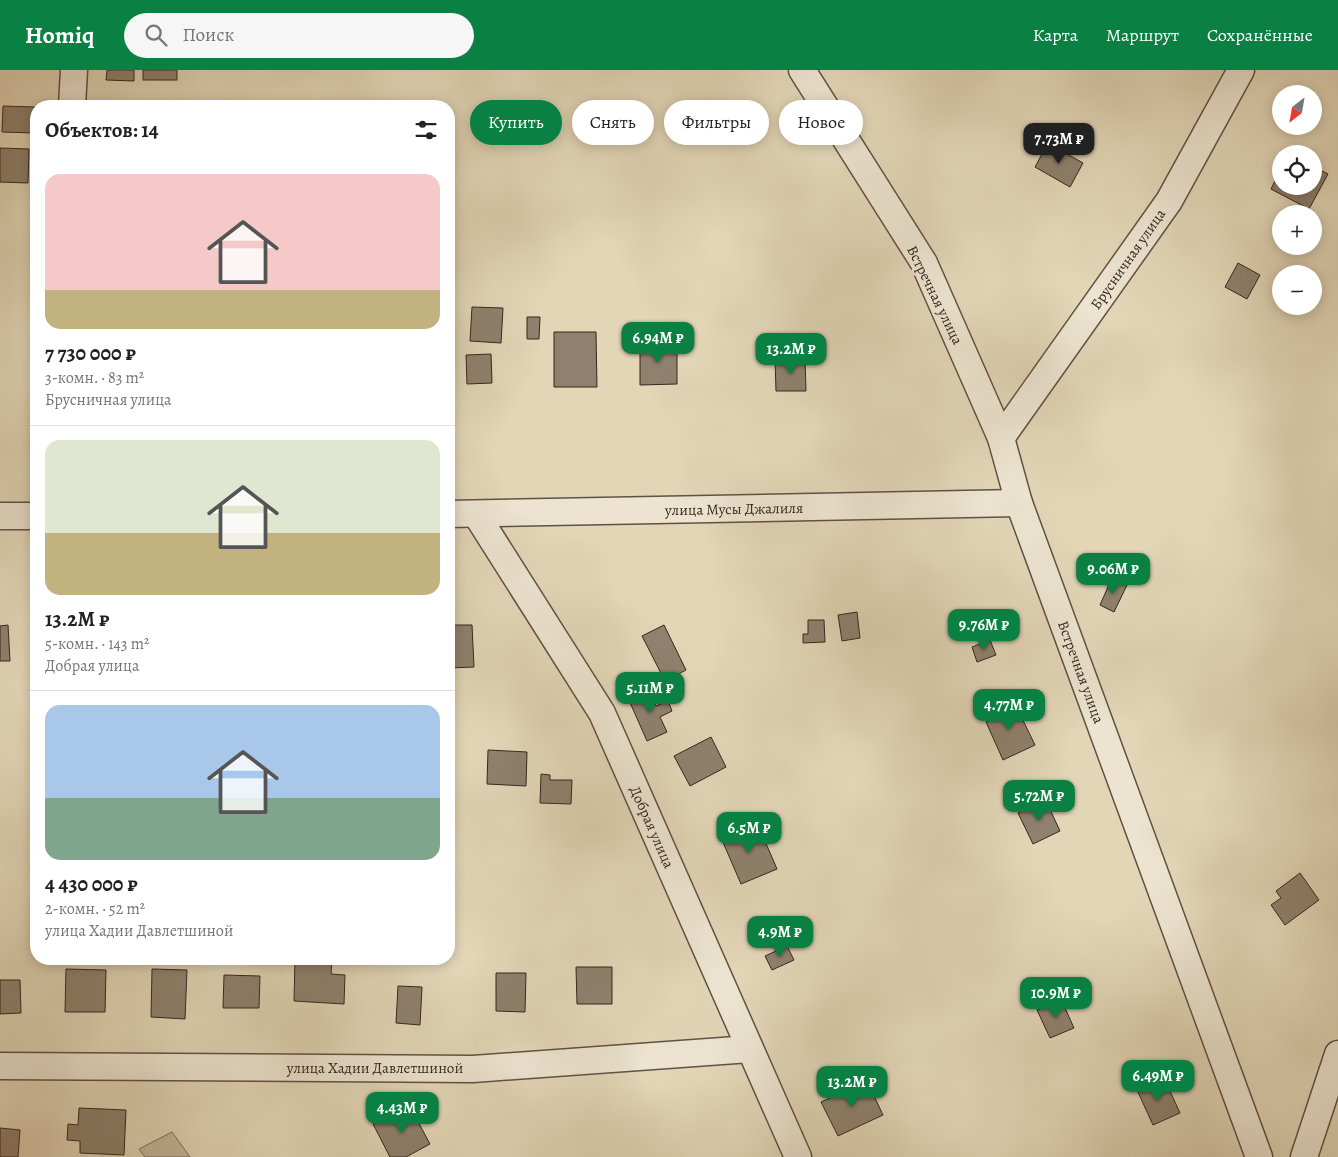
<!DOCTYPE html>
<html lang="ru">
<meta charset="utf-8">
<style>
body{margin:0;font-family:Alegreya,serif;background:#f6f6f6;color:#222;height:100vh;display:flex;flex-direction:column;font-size:19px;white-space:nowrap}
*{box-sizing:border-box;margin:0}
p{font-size:16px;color:#767676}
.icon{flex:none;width:28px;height:28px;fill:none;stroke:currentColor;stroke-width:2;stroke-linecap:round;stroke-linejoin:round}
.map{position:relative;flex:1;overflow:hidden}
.side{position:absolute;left:30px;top:30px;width:425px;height:865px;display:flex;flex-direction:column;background:#fff;border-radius:20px;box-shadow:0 2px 12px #0003}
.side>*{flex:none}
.hud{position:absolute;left:470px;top:30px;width:475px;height:45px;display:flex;gap:10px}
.needle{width:32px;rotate:211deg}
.controls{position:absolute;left:1272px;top:15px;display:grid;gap:10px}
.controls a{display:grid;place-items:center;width:50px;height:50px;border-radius:50%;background:#fff;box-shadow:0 2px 12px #0003;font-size:25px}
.price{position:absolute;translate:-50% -42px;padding:0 11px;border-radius:10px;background:#0b8043;color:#fff;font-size:16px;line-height:32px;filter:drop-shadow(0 1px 2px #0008)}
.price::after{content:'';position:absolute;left:50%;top:30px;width:15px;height:11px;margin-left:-8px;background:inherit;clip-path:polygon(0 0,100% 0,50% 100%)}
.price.on{background:#222;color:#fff}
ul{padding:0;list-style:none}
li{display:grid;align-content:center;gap:10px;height:265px;padding:0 15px}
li+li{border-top:1px solid #e0e0e0}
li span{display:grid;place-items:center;height:155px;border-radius:15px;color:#555}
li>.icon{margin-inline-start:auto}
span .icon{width:90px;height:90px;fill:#fffc;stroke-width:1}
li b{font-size:21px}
h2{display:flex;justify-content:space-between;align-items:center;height:60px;padding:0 15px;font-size:21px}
.pill{padding:0 18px;border-radius:22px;background:#fff;box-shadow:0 2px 12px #0003;font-size:18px;line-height:45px}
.pill.on{background:#0b8043;color:#fff}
header{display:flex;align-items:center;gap:30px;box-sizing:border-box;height:70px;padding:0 25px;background:#0b8043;color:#fff}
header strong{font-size:24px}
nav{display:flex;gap:28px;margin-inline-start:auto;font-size:18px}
.search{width:350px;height:45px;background:#f6f6f6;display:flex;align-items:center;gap:12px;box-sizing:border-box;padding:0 18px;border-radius:28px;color:#767676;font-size:19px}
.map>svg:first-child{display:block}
.green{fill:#c5b89d;stroke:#7e6e5e}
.building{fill:#8f816e;stroke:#36251f}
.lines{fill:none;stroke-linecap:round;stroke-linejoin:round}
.minor-casing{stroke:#615145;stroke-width:29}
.minor{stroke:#ece4d0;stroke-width:26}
.labels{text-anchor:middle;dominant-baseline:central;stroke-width:4.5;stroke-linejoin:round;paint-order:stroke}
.street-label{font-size:15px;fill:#36251f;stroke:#ece4d0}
</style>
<header>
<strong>Homiq</strong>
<div class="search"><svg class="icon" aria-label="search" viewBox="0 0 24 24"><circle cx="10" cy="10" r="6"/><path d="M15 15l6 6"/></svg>Поиск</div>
<nav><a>Карта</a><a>Маршрут</a><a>Сохранённые</a></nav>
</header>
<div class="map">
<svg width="1338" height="1087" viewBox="0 0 1338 1087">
<rect width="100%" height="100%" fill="#e2d6b7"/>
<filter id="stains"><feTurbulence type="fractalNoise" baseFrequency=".004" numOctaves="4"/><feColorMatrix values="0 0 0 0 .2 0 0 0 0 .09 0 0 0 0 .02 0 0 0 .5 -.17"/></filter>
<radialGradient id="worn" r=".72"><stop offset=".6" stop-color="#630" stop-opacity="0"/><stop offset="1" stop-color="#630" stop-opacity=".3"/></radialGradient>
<!-- green -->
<path class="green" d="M 172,1062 L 190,1087 L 145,1087 L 139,1079 Z"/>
<!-- building -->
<g class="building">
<path d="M 107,0 L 134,0 L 134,11 L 106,10 Z"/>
<rect x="143" y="0" width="34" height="10"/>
<path d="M 3,36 L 35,37 L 34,63 L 2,62 Z"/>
<path d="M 1048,73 L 1083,93 L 1070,117 L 1035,97 Z"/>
<path d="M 0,78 L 29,79 L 28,113 L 0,112 Z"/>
<path d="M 1314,97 L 1328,104 L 1309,139 L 1271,119 L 1281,99 L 1281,116 L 1314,116 Z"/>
<path d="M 1238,193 L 1260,205 L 1247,229 L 1225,217 Z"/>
<path d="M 472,237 L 503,238 L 501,273 L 470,271 Z"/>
<path d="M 527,247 L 540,247 L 539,269 L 527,269 Z"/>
<path d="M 554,262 L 596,262 L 597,317 L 554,317 Z"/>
<path d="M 640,274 L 677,274 L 677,314 L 640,315 Z"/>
<path d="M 491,284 L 492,313 L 467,314 L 466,285 Z"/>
<path d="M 805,288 L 806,321 L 776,321 L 775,289 Z"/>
<path d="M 1112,508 L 1127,515 L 1114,542 L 1100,535 Z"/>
<path d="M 857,542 L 860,568 L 842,571 L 838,545 Z"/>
<path d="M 808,550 L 824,550 L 825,572 L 803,573 L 803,564 L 808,564 Z"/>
<path d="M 8,555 L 10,591 L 0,591 L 0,556 Z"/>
<path d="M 449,555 L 472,555 L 474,597 L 449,598 Z"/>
<path d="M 664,555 L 686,600 L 665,611 L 642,566 Z"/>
<path d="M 990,570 L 996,585 L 977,592 L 972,577 Z"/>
<path d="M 648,619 L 656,636 L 668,631 L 672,641 L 660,647 L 667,662 L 647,671 L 628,628 Z"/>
<path d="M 1009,629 L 1013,639 L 1017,638 L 1035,675 L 1003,690 L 986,652 L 998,646 L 993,636 Z"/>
<path d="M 711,667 L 726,697 L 690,716 L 674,686 Z"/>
<path d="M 488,680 L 527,682 L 526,716 L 487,714 Z"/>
<path d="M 541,704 L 550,705 L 550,710 L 572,710 L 571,734 L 540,733 Z"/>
<path d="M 1046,731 L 1060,761 L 1033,774 L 1018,743 Z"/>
<path d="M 758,755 L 777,799 L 741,814 L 722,770 Z"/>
<path d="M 1300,803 L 1319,830 L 1285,855 L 1271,835 L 1281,828 L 1276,821 Z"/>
<path d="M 787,876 L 794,890 L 772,900 L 765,886 Z"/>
<path d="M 295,889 L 332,889 L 331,904 L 345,905 L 344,934 L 294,931 Z"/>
<path d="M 576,897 L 612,897 L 612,934 L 577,934 Z"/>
<path d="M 66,899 L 106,900 L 105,942 L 65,942 Z"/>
<path d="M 152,899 L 187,900 L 185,949 L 151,947 Z"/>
<path d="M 496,903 L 526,903 L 525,942 L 496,941 Z"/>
<path d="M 224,905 L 260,906 L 259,938 L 223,938 Z"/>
<path d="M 0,910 L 20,910 L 21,943 L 0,944 Z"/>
<path d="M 398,916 L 422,917 L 420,955 L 396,953 Z"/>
<path d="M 1061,929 L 1074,958 L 1050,968 L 1037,940 Z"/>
<path d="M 1164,1008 L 1180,1043 L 1153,1055 L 1137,1020 Z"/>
<path d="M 867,1011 L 883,1045 L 838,1066 L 821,1032 Z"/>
<path d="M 409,1035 L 430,1074 L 406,1087 L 390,1087 L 373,1054 Z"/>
<path d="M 79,1038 L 126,1040 L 124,1085 L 80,1083 L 80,1071 L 67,1070 L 68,1054 L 78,1055 Z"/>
<path d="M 0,1058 L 20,1060 L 18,1087 L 0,1087 Z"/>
</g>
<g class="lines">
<!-- minor casing -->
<g class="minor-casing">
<g id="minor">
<path d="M 802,0 L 924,193 L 1001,368 L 1019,433 L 1259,1087"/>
<path d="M 72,36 L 74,0"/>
<path d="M 1001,368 L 1169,131 L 1241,0"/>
<path d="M 449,444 L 1019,433"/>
<path d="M 476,444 L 602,643 L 798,1087"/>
<path d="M 0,446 L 36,446"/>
<path d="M 0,996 L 473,999 L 750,979"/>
<path d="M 1304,1087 L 1338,984"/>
</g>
</g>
<!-- minor -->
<use href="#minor" class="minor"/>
</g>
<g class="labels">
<!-- street labels -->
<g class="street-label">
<text transform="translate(1128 189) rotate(-55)">Брусничная улица</text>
<text transform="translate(935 225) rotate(64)">Встречная улица</text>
<text transform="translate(734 439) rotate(-1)">улица Мусы Джалиля</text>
<text transform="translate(1081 602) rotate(70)">Встречная улица</text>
<text transform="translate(652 757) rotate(66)">Добрая улица</text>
<text x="375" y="998">улица Хадии Давлетшиной</text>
</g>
</g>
<rect width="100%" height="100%" filter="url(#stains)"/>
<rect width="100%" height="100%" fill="url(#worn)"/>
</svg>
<div class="controls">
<a><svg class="needle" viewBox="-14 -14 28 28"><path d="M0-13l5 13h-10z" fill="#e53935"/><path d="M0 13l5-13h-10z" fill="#767676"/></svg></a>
<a><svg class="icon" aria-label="locate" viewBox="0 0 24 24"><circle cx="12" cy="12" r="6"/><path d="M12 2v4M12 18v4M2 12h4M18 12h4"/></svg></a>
<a>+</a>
<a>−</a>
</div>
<b class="price on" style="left:1059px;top:95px">7.73M ₽</b>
<b class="price" style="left:658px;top:294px">6.94M ₽</b>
<b class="price" style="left:791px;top:305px">13.2M ₽</b>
<b class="price" style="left:1113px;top:525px">9.06M ₽</b>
<b class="price" style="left:984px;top:581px">9.76M ₽</b>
<b class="price" style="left:650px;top:644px">5.11M ₽</b>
<b class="price" style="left:1009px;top:661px">4.77M ₽</b>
<b class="price" style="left:1039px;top:752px">5.72M ₽</b>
<b class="price" style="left:749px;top:784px">6.5M ₽</b>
<b class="price" style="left:780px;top:888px">4.9M ₽</b>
<b class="price" style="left:1056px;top:949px">10.9M ₽</b>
<b class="price" style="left:1158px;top:1032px">6.49M ₽</b>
<b class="price" style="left:852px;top:1038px">13.2M ₽</b>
<b class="price" style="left:402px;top:1064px">4.43M ₽</b>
<div class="hud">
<a class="pill on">Купить</a>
<a class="pill">Снять</a>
<a class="pill">Фильтры</a>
<a class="pill">Новое</a>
</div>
<section class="side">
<h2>Объектов: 14<svg class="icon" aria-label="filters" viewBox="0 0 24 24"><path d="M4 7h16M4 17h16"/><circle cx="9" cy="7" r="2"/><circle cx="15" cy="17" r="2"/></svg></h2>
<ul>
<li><span style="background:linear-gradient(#f6c9c9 75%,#c2b280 0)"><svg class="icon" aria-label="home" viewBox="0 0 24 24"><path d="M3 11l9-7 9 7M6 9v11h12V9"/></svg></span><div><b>7 730 000 ₽</b><p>3-комн. · 83 m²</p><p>Брусничная улица</p></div></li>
<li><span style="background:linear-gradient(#dfe7d0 60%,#c2b280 0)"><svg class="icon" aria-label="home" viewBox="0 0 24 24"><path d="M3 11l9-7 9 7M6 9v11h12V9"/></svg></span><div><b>13.2M ₽</b><p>5-комн. · 143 m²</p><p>Добрая улица</p></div></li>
<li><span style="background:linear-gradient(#a9c7e8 60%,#7fa58c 0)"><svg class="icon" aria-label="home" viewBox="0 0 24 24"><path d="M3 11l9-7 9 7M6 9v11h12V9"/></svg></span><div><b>4 430 000 ₽</b><p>2-комн. · 52 m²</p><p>улица Хадии Давлетшиной</p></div></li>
</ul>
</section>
</div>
